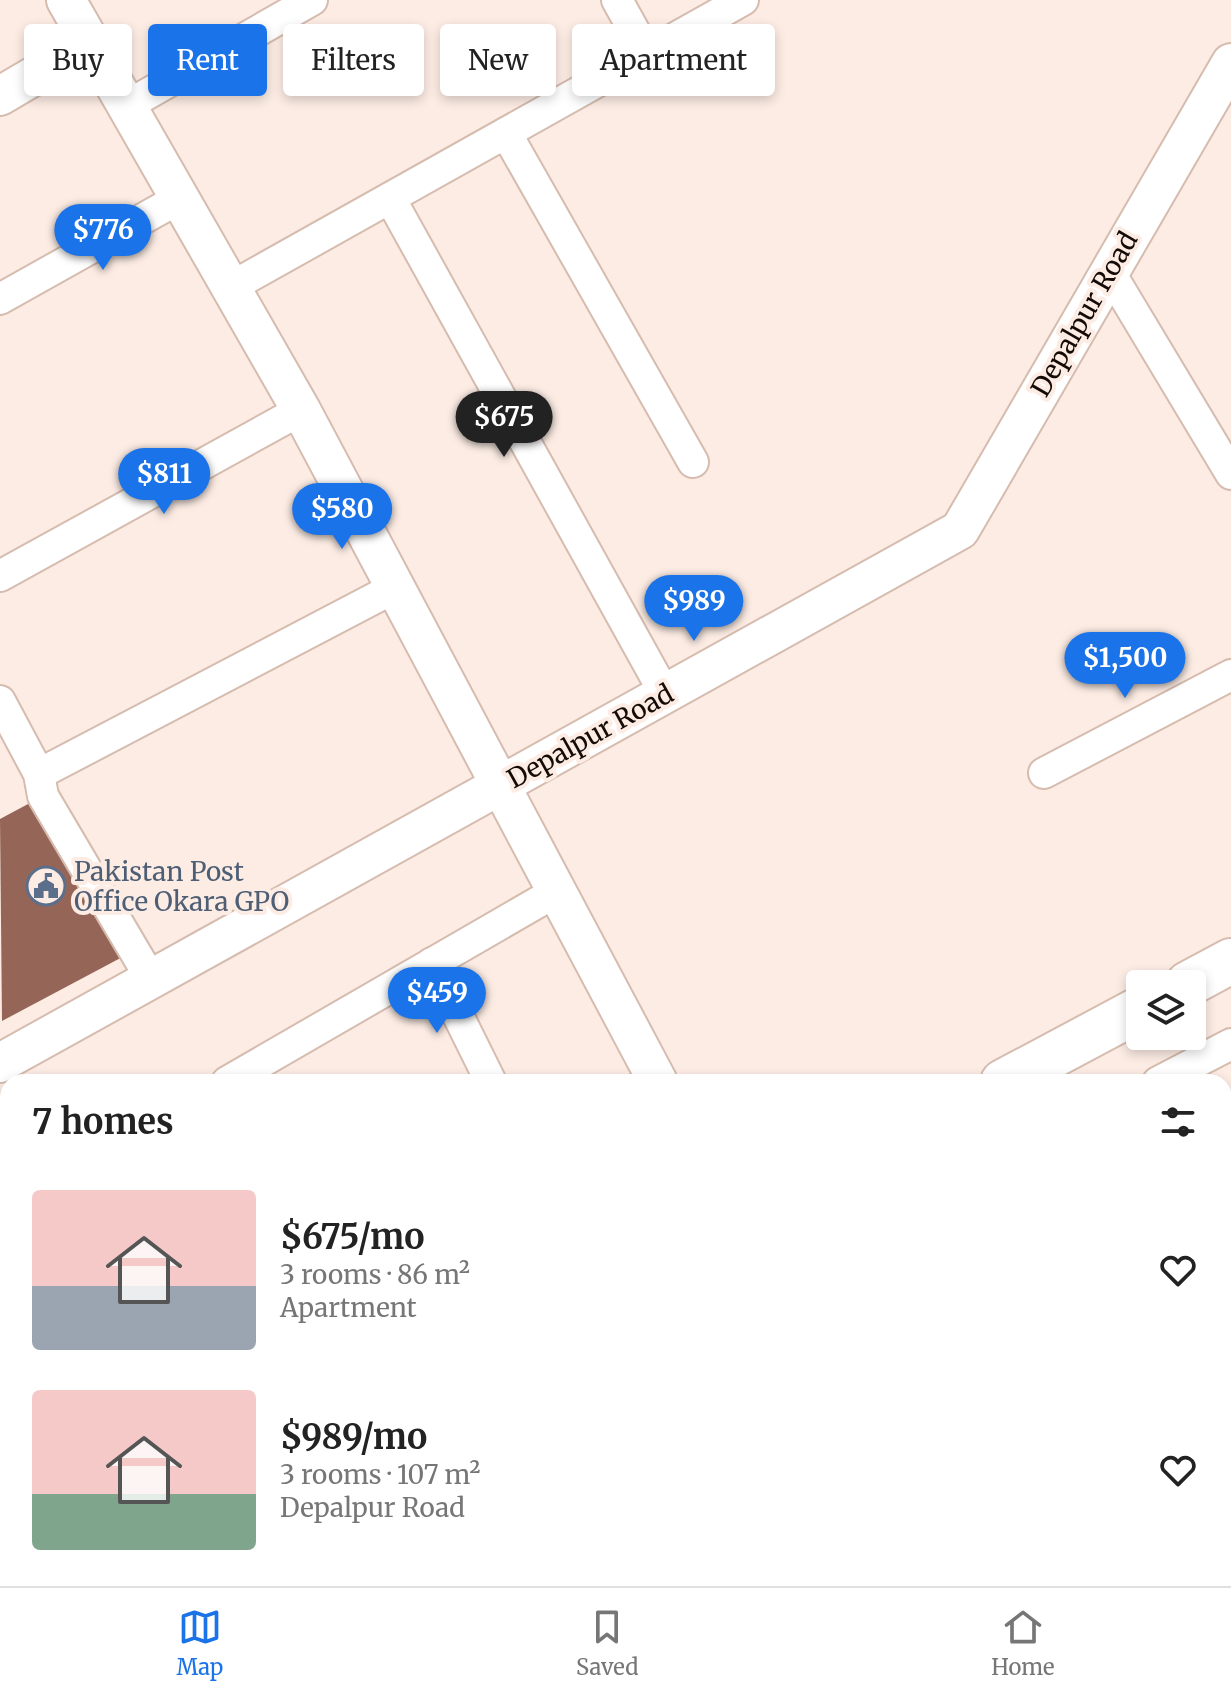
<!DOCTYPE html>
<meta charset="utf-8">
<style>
body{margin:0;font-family:Merriweather,serif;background:#f6f6f6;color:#222;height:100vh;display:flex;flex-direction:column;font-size:30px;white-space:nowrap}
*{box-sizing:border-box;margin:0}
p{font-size:26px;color:#767676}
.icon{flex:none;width:44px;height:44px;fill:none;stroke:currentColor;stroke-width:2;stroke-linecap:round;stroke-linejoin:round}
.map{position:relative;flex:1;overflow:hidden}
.sheet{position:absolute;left:0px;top:1074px;width:1232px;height:512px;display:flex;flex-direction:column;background:#fff;border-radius:24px 24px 0 0;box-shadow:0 4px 12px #0003}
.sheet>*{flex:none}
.hud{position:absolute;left:24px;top:24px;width:800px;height:72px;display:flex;gap:16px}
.fabs{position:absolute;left:1126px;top:970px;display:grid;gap:16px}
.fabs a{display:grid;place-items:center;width:80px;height:80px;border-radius:8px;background:#fff;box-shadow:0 4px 12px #0003;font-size:40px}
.price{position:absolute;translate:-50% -68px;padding:0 18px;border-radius:28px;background:#1a73e8;color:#fff;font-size:26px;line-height:52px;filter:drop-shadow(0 2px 4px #0008)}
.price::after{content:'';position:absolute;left:50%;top:48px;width:24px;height:18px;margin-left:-12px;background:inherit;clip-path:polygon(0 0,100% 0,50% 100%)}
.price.current{background:#222;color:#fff}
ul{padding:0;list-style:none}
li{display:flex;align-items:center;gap:24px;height:200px;padding:0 32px}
li span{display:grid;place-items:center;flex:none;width:224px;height:160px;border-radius:8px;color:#555}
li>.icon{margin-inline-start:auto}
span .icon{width:96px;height:96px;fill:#fffc;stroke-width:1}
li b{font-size:34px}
h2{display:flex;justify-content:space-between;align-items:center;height:96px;padding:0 32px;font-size:34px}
.chip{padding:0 28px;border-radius:8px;background:#fff;box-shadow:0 4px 12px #0003;font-size:28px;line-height:72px}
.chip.current{background:#1a73e8;color:#fff}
.tabs{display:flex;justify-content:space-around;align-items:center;height:112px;border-top:2px solid #e0e0e0;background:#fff;font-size:22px;color:#767676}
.tabs a{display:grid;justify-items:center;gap:4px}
.tabs .current{color:#1a73e8}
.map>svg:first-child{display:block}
.building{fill:#956658}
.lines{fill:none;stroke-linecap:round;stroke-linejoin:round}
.minor-casing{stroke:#d6bcaf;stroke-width:34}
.tertiary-casing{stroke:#d6bcaf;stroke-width:42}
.secondary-casing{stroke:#d6bcaf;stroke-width:48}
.minor{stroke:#fff;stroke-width:30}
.tertiary{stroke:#fff;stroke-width:38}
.secondary{stroke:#fff;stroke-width:44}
.rail{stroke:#483d38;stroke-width:6}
.labels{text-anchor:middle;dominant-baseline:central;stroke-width:8;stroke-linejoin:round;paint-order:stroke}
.street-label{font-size:26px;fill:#140b07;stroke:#fcece4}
.service-label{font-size:26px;fill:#4e5e75;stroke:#fcece4;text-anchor:start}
</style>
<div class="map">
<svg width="1231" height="1586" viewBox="0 0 1231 1586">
<rect width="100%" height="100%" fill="#fcece4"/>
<!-- building -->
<path class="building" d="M 43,796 L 128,954 L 2,1021 L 0,819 Z"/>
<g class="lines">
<!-- minor casing -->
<g class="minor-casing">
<g id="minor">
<path d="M 617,0 L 647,54"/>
<path d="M 128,105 L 312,0"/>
<path d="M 506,133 L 693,462"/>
<path d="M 390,198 L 665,694"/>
<path d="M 1109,271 L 1231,474"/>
<path d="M 231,287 L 743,0"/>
<path d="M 0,299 L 180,198"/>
<path d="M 0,576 L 301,410"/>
<path d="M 0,701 L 39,774 L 43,796 L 151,979"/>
<path d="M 1044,773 L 1231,675"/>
<path d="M 39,774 L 396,587"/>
<path d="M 432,963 L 491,1082"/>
<path d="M 227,1082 L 559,890"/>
<path d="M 1158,1082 L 1231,1044"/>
<path d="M 0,1213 L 8,1208"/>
<path d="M 1224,1298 L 1231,1294"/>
<path d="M 1224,1330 L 1231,1326"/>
<path d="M 1224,1485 L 1231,1479"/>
<path d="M 1224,1565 L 1231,1567"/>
<path d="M 1093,1586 L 1106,1578"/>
</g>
</g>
<!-- tertiary casing -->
<g class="tertiary-casing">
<g id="tertiary">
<path d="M 66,0 L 301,410 L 658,1082"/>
<path d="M 0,96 L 90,43"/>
<path d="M 0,1063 L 960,530 L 1231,63"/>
<path d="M 694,1586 L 707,1578"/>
</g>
</g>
<!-- secondary casing -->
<g class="secondary-casing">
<g id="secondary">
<path d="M 1188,984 L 1231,961"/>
<path d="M 1003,1082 L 1140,1009"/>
<path d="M 0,1539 L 8,1534"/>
<path d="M 0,1576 L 8,1572"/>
</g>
</g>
<!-- minor -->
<use href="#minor" class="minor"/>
<!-- tertiary -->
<use href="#tertiary" class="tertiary"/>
<!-- secondary -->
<use href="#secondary" class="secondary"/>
<!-- rail -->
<g class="rail">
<path d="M 1224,1156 L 1231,1152"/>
<path d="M 457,1586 L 471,1578"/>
</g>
</g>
<!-- icons -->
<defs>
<g id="civic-ring" transform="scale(2)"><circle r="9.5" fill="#fcece4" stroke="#5c6f8a" stroke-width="1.5"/><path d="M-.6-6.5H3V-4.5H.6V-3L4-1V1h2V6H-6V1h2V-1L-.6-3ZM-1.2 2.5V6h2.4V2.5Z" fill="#5c6f8a"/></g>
</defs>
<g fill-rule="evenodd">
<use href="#civic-ring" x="46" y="886"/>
</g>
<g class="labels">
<!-- street labels -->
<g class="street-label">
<text transform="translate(1084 314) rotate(-60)">Depalpur Road</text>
<text transform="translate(590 736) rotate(-29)">Depalpur Road</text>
</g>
<!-- service labels -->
<g class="service-label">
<text x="74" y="871">Pakistan Post<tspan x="74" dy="30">Office Okara GPO</tspan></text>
</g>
</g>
</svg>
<div class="fabs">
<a><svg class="icon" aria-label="layers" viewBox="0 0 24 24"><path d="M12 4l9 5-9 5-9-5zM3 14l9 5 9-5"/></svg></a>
</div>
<b class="price" style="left:103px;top:272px">$776</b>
<b class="price current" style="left:504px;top:459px">$675</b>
<b class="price" style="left:164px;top:516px">$811</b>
<b class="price" style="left:342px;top:551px">$580</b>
<b class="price" style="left:694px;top:643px">$989</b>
<b class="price" style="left:1125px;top:700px">$1,500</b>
<b class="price" style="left:437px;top:1035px">$459</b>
<div class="hud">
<a class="chip">Buy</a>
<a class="chip current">Rent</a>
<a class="chip">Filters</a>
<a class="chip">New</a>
<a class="chip">Apartment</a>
</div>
<section class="sheet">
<h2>7 homes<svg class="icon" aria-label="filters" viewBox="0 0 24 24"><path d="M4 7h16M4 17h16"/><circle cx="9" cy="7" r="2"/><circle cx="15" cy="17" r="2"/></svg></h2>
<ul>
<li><span style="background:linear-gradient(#f6c9c9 60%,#9aa5b1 0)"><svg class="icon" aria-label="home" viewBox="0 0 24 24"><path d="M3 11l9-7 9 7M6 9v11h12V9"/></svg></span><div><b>$675/mo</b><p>3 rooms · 86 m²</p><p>Apartment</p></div><svg class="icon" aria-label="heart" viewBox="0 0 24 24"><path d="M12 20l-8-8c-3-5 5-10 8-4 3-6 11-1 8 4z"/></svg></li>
<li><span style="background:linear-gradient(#f6c9c9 65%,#7fa58c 0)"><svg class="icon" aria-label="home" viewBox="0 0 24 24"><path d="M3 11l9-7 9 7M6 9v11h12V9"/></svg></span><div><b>$989/mo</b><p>3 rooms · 107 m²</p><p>Depalpur Road</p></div><svg class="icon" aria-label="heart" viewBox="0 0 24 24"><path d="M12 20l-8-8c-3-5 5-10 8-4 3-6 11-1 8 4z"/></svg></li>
</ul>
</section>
</div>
<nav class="tabs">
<a class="current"><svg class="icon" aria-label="map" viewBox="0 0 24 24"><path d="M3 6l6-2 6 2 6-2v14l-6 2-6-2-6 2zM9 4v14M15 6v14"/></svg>Map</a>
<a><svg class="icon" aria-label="saved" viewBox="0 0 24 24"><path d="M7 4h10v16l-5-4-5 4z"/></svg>Saved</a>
<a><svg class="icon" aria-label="home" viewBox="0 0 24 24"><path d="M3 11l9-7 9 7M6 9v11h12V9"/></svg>Home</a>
</nav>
